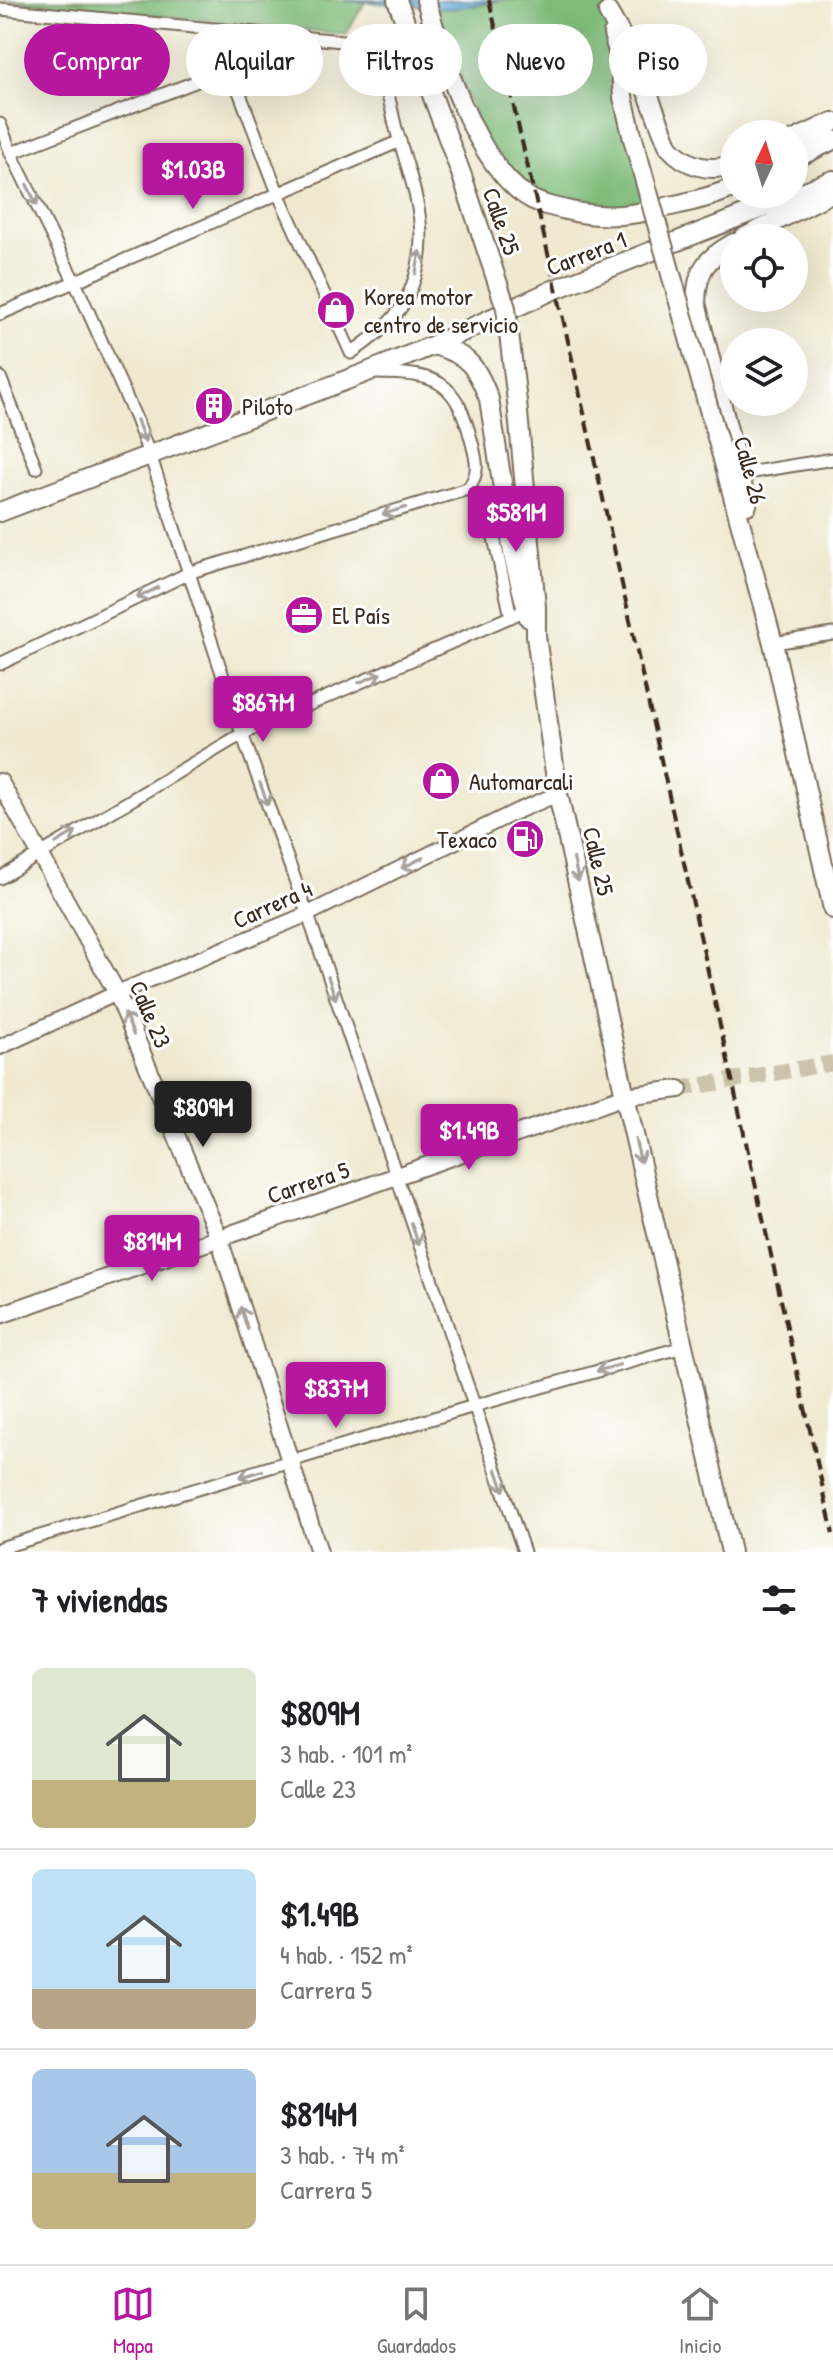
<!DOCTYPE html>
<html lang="es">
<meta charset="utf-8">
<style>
body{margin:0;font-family:"Patrick Hand",sans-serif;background:#f2f2f2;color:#202124;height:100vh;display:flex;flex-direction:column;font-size:30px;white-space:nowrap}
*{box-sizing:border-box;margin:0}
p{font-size:26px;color:#757577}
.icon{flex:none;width:44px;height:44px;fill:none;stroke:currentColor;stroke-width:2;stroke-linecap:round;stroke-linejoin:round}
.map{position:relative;height:1552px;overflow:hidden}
.panel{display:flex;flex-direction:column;background:#fff;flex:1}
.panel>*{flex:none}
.banner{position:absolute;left:24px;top:24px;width:786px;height:72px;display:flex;gap:16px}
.needle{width:52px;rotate:4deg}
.fabs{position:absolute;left:720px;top:120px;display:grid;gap:16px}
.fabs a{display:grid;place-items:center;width:88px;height:88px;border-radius:50%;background:#fff;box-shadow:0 8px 32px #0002;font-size:40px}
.price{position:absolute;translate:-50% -68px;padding:0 18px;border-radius:8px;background:#b5179e;color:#fff;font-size:26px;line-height:52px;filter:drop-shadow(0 2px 4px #0008)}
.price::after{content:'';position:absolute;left:50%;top:48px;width:24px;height:18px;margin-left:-12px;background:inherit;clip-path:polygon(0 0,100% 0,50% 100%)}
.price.on{background:#222;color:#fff}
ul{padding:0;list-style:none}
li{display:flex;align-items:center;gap:24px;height:200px;padding:0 32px}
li+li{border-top:2px solid #e0e0e0}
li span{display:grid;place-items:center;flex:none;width:224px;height:160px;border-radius:12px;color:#555}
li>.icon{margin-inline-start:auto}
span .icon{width:96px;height:96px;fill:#fffc;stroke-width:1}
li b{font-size:34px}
h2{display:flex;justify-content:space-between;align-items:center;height:96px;padding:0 32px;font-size:34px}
.tag{padding:0 28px;border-radius:36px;background:#fff;box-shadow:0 8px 32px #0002;font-size:28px;line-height:72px}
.tag.on{background:#b5179e;color:#fff}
.tab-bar{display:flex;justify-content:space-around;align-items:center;height:112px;border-top:2px solid #e0e0e0;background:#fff;font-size:22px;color:#757577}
.tab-bar a{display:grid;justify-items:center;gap:4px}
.tab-bar .on{color:#b5179e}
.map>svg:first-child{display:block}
.forest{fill:#80bc7a;stroke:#5e734c;stroke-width:2}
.water{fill:#54a3ce;stroke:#486676;stroke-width:2}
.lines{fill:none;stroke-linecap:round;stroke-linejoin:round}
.secondary-tunnel{stroke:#ccc3ac;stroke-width:16;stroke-dasharray:16 8;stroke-linecap:butt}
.minor-casing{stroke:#7a6d5c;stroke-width:15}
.tertiary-casing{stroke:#7a6d5c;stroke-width:18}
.secondary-casing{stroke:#7a6d5c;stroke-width:20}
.primary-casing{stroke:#7a6d5c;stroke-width:22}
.minor{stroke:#fff;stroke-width:11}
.tertiary{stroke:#fff;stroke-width:14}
.secondary{stroke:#fff;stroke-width:16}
.primary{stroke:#fff;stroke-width:18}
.rail{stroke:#3b2a1e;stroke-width:4;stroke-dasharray:12 6;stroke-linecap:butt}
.primary-bridge-casing{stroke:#7a6d5c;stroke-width:22;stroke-linecap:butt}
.primary-bridge{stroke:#fff;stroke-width:18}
.oneway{stroke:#a79f9a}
.labels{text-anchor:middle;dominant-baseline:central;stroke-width:6;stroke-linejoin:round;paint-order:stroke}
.street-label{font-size:24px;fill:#3b2a1e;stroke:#fff}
.poi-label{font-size:24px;fill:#3b2a1e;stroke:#fff;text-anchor:start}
</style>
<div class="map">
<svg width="833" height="1552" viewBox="0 0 833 1552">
<rect width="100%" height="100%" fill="#fff"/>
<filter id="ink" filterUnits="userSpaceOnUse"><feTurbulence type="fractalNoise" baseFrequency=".0125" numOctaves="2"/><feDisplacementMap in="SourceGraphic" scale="16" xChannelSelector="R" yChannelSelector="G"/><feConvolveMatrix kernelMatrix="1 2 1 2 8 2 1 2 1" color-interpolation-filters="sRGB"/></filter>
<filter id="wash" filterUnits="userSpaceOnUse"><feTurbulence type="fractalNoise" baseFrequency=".006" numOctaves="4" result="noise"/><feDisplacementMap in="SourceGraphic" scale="32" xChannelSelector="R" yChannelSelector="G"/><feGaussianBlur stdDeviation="1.8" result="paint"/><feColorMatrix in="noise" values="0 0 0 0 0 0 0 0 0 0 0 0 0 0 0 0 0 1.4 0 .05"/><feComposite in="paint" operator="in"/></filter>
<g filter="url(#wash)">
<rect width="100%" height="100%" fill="#f0e9d0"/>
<!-- forest -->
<g class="forest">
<path d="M 0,0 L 342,0 L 365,2 L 346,34 Z"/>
<path d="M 501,0 L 605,0 L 651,209 L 541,203 L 492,158 L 433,9 L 481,5 Z"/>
</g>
<!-- water -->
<path class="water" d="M 342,0 L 501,0 L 452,9 Z"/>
</g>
<g filter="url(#ink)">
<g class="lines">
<!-- secondary-tunnel -->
<path class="secondary-tunnel" d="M 679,1089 L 833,1063"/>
<!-- minor casing -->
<g class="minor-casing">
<g id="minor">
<path d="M 0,9 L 342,41 C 356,49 372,58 380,72 C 388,88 391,108 395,125 C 405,161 421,201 421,238 C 421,255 418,271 412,286 C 401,317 377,335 351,353 L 278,193 L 215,29"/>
<path d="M 0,124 L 11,153 L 80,293 L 136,419 L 154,467 L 242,734 L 310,921 L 524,1552"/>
<path d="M 11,153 L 306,39"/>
<path d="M 0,314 L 400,141"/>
<path d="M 0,377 L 36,468"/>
<path d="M 741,474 L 833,459"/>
<path d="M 468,489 L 486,500 L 511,617"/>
<path d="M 773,643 L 833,634"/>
<path d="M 0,664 L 191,572 L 468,489 C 480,472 477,462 472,443 C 456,380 438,373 375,373"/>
<path d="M 0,878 L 242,734 L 526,610"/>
<path d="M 0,1548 L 474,1406 L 683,1347"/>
</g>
</g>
<!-- tertiary casing -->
<g class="tertiary-casing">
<path id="tertiary" d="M 0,1047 L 117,993 L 308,914 L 515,812 L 558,794"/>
</g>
<!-- secondary casing -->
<g class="secondary-casing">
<g id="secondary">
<path d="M 0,782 L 117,993 L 219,1238 L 319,1552"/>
<path d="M 0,1315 L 625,1096 L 679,1089"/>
</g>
</g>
<!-- primary casing -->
<g class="primary-casing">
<g id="primary">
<path d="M 397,0 L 462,176"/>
<path d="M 426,0 C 442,56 476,165 528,197 C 538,204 550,206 562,209 C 596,218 624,217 658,209 C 683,203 711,198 734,187"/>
<path d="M 608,12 L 632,54 L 669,147 C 686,166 709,173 734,164"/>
<path d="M 613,34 L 620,59 L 623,97 L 632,135"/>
<path d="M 794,140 L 833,122"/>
<path d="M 794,159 L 833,140"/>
<path d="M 743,238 L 829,194"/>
<path d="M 734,243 C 705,259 697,270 696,303 L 747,505"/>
<path d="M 434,345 C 469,355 476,366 489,399 L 514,559 L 529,618"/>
<path d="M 517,402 L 536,607 L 536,636 L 558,794 L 625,1096 L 731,1552"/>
<path d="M 721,452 L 773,643 L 833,909"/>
<path d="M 0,512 L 365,373 L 434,345 L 553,290 L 833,180"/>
</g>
</g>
<!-- minor -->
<use href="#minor" class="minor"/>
<!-- tertiary -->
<use href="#tertiary" class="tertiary"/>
<!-- secondary -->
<use href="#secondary" class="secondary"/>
<!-- primary -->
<use href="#primary" class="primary"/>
<!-- rail -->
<path class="rail" d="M 489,0 L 560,305 L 833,1534"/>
<!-- primary-bridge casing -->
<g class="primary-bridge-casing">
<g id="primary-bridge">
<path d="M 632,135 L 721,452"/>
<path d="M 462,176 L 506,308 L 517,402"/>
</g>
</g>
<!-- primary-bridge -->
<use href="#primary-bridge" class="primary-bridge"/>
</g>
<!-- one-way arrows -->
<defs><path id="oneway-shaft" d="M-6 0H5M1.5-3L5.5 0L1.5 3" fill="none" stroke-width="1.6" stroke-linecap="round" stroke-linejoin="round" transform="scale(2)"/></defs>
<g class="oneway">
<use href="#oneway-shaft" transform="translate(32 195) rotate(64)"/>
<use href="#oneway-shaft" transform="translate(418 262) rotate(-79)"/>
<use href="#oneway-shaft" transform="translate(141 431) rotate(70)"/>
<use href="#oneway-shaft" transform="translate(394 511) rotate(163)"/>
<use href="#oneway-shaft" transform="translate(147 593) rotate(154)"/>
<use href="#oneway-shaft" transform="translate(370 678) rotate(-23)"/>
<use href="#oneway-shaft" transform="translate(264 794) rotate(70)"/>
<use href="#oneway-shaft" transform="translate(66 837) rotate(-31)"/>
<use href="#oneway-shaft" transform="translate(412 863) rotate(154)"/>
<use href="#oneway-shaft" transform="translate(576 870) rotate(78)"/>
<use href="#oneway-shaft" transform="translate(332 988) rotate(71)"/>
<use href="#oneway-shaft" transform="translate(129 1024) rotate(-112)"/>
<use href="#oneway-shaft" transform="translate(638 1151) rotate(76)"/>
<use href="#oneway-shaft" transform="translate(415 1234) rotate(71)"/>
<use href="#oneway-shaft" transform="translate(244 1318) rotate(-108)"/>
<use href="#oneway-shaft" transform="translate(608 1368) rotate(164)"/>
<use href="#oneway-shaft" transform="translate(251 1474) rotate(163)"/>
<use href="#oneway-shaft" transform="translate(500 1480) rotate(71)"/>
</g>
</g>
<!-- icons -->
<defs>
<g id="shop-disc" transform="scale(2)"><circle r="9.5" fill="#b5179e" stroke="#fff"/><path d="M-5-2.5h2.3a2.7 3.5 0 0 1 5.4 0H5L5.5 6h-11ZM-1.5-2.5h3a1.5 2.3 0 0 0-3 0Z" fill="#fff"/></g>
<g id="building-disc" transform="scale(2)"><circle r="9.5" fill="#b5179e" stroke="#fff"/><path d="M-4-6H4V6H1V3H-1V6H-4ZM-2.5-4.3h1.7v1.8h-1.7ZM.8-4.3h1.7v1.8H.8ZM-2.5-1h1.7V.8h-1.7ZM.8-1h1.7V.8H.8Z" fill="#fff"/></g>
<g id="office-disc" transform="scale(2)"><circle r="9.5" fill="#b5179e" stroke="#fff"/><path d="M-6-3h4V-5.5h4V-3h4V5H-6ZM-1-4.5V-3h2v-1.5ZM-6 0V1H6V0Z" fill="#fff"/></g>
<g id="fuel-disc" transform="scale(2)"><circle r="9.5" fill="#b5179e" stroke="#fff"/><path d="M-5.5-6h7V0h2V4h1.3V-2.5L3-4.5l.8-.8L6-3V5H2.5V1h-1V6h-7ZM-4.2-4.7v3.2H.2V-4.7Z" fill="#fff"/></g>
</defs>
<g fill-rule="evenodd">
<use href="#shop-disc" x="336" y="310"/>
<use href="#building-disc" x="214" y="406"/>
<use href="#office-disc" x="304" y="615"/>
<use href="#shop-disc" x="441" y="781"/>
<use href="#fuel-disc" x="525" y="839"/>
</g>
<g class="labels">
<!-- street labels -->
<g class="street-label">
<text transform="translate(502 221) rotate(71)">Calle 25</text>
<text transform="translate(586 253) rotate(-21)">Carrera 1</text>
<text transform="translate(751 470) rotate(75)">Calle 26</text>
<text transform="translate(599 861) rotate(77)">Calle 25</text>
<text transform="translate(272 904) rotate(-24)">Carrera 4</text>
<text transform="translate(151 1014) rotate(67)">Calle 23</text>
<text transform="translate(308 1182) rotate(-19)">Carrera 5</text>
</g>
<!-- poi labels -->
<g class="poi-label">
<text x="364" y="296">Korea motor<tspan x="364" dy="28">centro de servicio</tspan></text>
<text x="242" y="406">Piloto</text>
<text x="332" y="615">El País</text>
<text x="469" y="781">Automarcali</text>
<text x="497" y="839" text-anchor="end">Texaco</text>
</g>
</g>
</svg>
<div class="fabs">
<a><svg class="needle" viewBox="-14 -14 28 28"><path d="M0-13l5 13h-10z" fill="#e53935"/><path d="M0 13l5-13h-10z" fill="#757577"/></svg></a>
<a><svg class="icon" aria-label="locate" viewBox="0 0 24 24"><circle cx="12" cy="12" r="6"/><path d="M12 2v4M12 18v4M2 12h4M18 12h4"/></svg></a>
<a><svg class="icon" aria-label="layers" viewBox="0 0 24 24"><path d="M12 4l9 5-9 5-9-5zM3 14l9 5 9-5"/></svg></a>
</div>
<b class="price" style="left:193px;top:211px">$1.03B</b>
<b class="price" style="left:516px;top:554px">$581M</b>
<b class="price" style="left:263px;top:744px">$867M</b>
<b class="price on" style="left:203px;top:1149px">$809M</b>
<b class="price" style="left:469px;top:1172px">$1.49B</b>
<b class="price" style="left:152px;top:1283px">$814M</b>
<b class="price" style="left:336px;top:1430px">$837M</b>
<div class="banner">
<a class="tag on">Comprar</a>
<a class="tag">Alquilar</a>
<a class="tag">Filtros</a>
<a class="tag">Nuevo</a>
<a class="tag">Piso</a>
</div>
</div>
<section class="panel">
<h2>7 viviendas<svg class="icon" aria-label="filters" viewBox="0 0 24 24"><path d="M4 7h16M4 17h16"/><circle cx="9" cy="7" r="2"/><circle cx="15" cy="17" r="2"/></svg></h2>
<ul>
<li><span style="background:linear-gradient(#dfe7d0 70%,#c2b280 0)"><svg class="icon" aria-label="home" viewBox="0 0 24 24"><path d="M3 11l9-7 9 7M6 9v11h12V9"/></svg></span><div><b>$809M</b><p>3 hab. · 101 m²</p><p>Calle 23</p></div></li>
<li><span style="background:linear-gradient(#bfe0f5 75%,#b9a48a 0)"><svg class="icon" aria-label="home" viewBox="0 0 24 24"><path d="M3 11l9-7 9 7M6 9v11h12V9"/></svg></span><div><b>$1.49B</b><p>4 hab. · 152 m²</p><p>Carrera 5</p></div></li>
<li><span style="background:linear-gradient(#a9c7e8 65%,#c2b280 0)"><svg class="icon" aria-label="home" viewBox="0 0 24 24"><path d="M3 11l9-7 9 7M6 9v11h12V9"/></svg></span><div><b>$814M</b><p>3 hab. · 74 m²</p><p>Carrera 5</p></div></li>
</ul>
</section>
<nav class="tab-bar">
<a class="on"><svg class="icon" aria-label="map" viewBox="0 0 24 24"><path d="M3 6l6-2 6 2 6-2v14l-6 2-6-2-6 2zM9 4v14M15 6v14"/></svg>Mapa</a>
<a><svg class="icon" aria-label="saved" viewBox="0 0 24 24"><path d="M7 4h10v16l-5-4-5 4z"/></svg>Guardados</a>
<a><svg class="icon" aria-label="home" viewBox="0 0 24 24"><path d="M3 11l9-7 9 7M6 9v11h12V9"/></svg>Inicio</a>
</nav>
